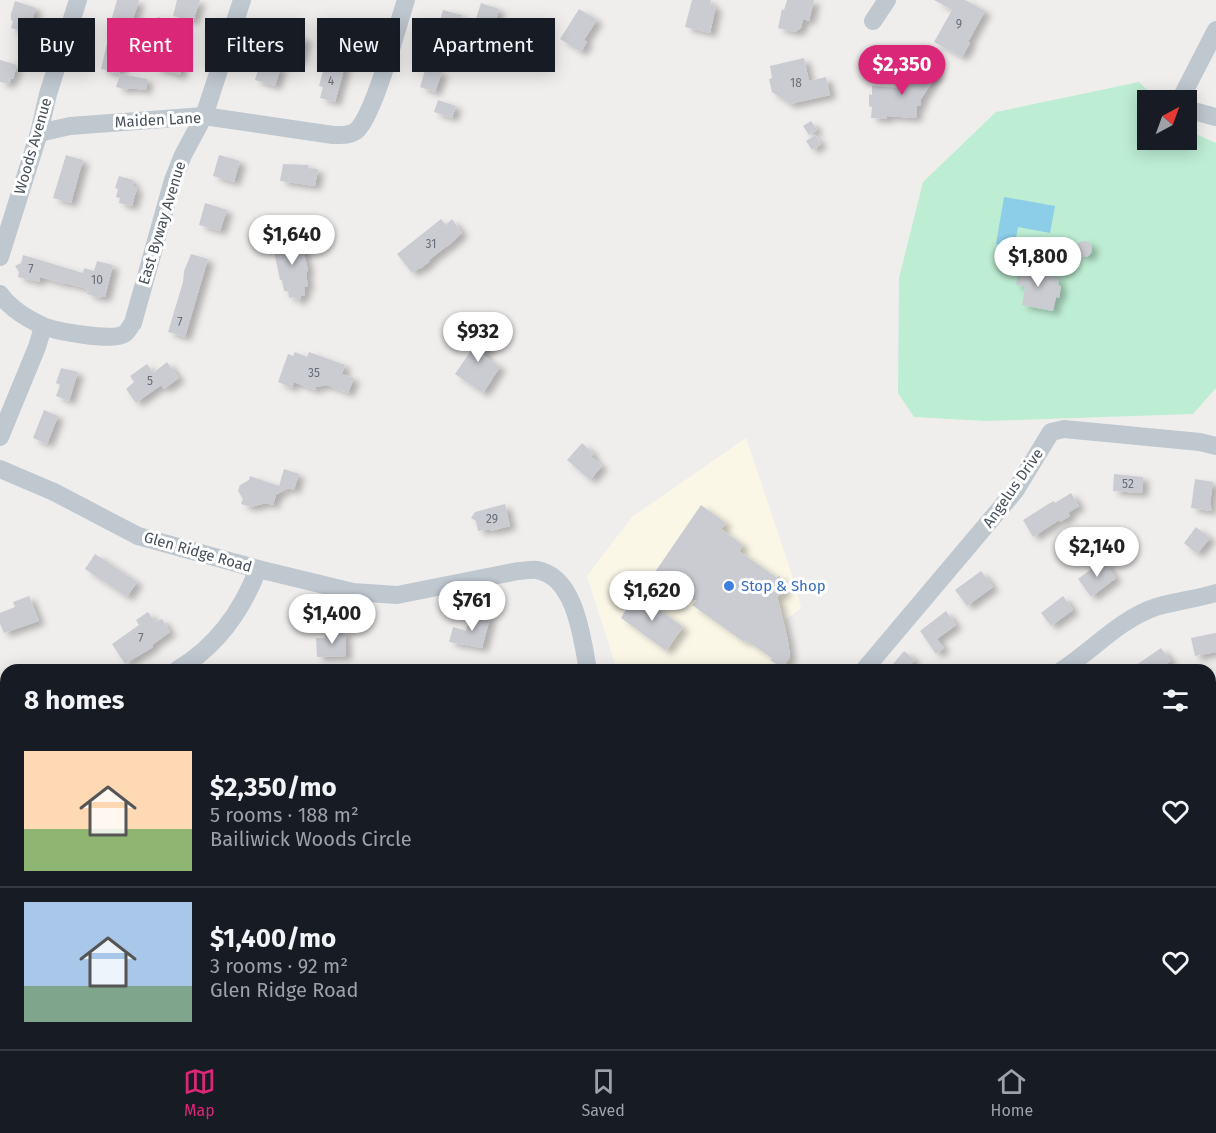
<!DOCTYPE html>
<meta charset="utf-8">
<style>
body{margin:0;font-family:"Fira Sans",sans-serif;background:#20242c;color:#f1f3f6;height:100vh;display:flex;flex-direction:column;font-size:22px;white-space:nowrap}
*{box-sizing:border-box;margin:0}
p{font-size:20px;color:#9ea1a6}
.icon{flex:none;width:33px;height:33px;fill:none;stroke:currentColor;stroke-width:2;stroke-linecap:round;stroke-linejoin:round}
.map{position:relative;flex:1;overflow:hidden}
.panel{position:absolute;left:0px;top:664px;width:1216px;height:386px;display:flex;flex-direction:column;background:#171b24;border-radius:18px 18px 0 0;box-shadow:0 3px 15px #0003}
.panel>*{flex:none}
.banner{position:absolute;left:18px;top:18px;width:600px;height:54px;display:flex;gap:12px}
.needle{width:39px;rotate:41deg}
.tools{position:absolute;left:1137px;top:90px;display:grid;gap:12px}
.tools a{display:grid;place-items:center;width:60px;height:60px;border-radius:0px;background:#171b24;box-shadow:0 3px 15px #0003;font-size:30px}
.price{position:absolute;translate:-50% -51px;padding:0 14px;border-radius:21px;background:#fff;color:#222;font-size:20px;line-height:39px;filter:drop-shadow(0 2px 3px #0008)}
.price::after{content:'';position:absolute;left:50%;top:36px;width:18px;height:14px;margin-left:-9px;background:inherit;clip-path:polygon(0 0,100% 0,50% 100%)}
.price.current{background:#db2777;color:#fff}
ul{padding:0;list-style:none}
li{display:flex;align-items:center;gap:18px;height:150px;padding:0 24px}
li+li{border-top:2px solid #363941}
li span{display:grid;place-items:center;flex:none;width:168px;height:120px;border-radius:0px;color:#555}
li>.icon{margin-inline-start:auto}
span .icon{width:72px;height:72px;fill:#fffc;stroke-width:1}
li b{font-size:26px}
h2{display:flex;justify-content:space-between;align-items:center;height:72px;padding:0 24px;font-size:26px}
.tag{padding:0 21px;border-radius:0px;background:#171b24;box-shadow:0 3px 15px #0003;font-size:21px;line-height:54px}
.tag.current{background:#db2777;color:#fff}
.tab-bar{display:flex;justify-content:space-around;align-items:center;height:84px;border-top:2px solid #363941;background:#171b24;font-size:16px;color:#9ea1a6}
.tab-bar a{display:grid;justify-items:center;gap:3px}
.tab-bar .current{color:#db2777}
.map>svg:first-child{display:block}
.commercial{fill:#fbf7e7}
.education{fill:#e1dfdf}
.green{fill:#bdedd3}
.water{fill:#8ccde8}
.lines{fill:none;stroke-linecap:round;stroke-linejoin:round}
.stream{stroke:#8ccde8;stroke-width:4}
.building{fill:#caccd2;filter:url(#shadow)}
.minor{stroke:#bfc7cf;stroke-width:18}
.major{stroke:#aebbcc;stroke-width:22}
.shop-dot{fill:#3f7fe0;stroke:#fff;stroke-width:2}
.labels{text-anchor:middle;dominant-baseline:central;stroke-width:6;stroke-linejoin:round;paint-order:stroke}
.number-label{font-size:12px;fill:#686e78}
.street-label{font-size:15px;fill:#474f5a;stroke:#fff}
.shop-label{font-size:15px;fill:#366cbe;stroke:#fff;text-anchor:start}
</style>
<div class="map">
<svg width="1216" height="1049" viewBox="0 0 1216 1049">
<defs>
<filter id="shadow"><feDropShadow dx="6" dy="4" stdDeviation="3" flood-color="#0004"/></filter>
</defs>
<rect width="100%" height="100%" fill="#f0eeed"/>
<!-- commercial -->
<path class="commercial" d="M 746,438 L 791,572 L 801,608 L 785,620 L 791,660 L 784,670 L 617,670 L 587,576 L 632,517 Z"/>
<!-- education -->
<path class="education" d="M 1216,952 L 1216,1049 L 1062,1049 L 1071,1044 L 1210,1044 L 1211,957 Z"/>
<!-- green -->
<path class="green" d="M 1139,82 L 1158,100 L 1148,100 L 1148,140 L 1186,140 L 1187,130 L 1216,143 L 1216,388 L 1193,414 L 986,421 L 914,417 L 898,393 L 899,278 L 923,182 L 996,112 Z"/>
<!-- water -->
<g class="water">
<path d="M 1004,197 L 1055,206 L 1050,233 L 1018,227 L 1014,248 L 996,244 Z"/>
<path d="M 693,1044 L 746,1044 L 745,1049 L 691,1049 Z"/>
</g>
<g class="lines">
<!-- stream -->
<path class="stream" d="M 1210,703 L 1216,701"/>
</g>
<!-- building -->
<g class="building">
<path d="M 117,0 L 139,0 L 130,29 L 132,30 L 119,74 L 101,69 L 110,31 L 108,31 Z"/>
<path d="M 177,0 L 200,0 L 193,21 L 173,16 Z"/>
<path d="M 692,0 L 711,0 L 710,5 L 716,6 L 710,33 L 685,27 Z"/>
<path d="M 787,0 L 814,0 L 809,21 L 803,19 L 801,28 L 795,32 L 778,28 L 782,9 L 784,10 Z"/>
<path d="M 934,0 L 965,0 L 985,11 L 968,42 L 970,43 L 962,57 L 934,42 L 952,10 Z"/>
<path d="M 15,1 L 36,8 L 28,33 L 11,28 L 13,21 L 11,20 L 11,14 Z"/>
<path d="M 481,3 L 499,9 L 495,24 L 476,19 Z"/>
<path d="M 579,9 L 597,20 L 584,40 L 587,42 L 581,52 L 560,39 Z"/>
<path d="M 443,10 L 462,15 L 453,44 L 435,39 Z"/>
<path d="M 158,17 L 171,21 L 164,44 L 151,40 Z"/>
<path d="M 337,18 L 355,24 L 343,65 L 345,66 L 335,102 L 320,98 L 323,87 L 319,86 Z"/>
<path d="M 290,33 L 306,38 L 300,61 L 283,56 Z"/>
<path d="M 159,50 L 184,56 L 180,75 L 155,68 Z"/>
<path d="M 804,58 L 809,81 L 826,77 L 830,95 L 790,104 L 772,92 L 769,79 L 772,78 L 770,66 Z"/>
<path d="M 0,60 L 17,65 L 13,79 L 11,78 L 9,84 L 0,82 Z"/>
<path d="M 261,61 L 281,67 L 275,86 L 255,80 Z"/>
<path d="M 922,63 L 938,73 L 921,99 L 920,106 L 917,106 L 916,118 L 887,116 L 887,119 L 871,118 L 872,107 L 869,106 L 869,94 L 872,95 L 872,86 L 901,88 L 907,79 L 911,82 Z"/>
<path d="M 426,67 L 442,72 L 435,92 L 420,87 Z"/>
<path d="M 120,74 L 147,79 L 146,90 L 128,88 L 127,90 L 116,87 Z"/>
<path d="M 438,100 L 456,106 L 452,118 L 434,112 Z"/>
<path d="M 811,121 L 817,130 L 809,135 L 803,126 Z"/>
<path d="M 815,135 L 821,144 L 812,150 L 806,141 Z"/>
<path d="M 66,155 L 83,160 L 71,203 L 53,198 Z"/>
<path d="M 219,155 L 240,161 L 234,182 L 213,176 Z"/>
<path d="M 283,164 L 309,165 L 308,168 L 318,169 L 315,186 L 280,181 Z"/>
<path d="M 119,176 L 133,180 L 132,186 L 137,188 L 132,206 L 119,203 L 120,198 L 116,197 L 118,189 L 115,188 Z"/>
<path d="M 205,203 L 227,210 L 220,231 L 199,225 Z"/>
<path d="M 441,219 L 446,225 L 452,219 L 462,233 L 447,247 L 447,246 L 429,260 L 430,261 L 420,269 L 419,268 L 412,273 L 397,254 Z"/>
<path d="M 300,236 L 308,270 L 306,273 L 308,287 L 304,287 L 305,295 L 301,296 L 299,303 L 294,297 L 289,298 L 288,291 L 284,291 L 282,280 L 280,280 L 272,241 Z"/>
<circle cx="1084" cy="249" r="8"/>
<path d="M 191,254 L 208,259 L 185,337 L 168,332 L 183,282 L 184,271 Z"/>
<path d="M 23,255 L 83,273 L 84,268 L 94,271 L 97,261 L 113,265 L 105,297 L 101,297 L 101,298 L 87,294 L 88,289 L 65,283 L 65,284 L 40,277 L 39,282 L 18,277 L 19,272 L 15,266 L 21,263 Z"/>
<path d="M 1020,261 L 1034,263 L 1033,273 L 1059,278 L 1058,285 L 1061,286 L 1059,298 L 1056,297 L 1053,311 L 1022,305 L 1025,287 L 1016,285 Z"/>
<path d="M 471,327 L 492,342 L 483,355 L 500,367 L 483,393 L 455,374 L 474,346 L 463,336 Z"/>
<path d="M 295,352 L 307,357 L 309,352 L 345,365 L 342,374 L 354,378 L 348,393 L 327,385 L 316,387 L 315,390 L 294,382 L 292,388 L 278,382 L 288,354 L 293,356 Z"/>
<path d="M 167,362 L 179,378 L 164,389 L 161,385 L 136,403 L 126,389 L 134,382 L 130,376 L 147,364 L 153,373 Z"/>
<path d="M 61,368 L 78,372 L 69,401 L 56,396 L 60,385 L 56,383 Z"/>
<path d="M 44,410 L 58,416 L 47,444 L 33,438 Z"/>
<path d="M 582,443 L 594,454 L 591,456 L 602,466 L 590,480 L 567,460 Z"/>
<path d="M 284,469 L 299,474 L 294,490 L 287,488 L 276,495 L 273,505 L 266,503 L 251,507 L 241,504 L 243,499 L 238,491 L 240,485 L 249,480 L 250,476 L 279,486 Z"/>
<path d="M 1114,474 L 1143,477 L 1142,493 L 1113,491 Z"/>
<path d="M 1195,479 L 1213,482 L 1210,504 L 1212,511 L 1191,508 Z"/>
<path d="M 1071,493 L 1079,506 L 1068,513 L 1070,516 L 1060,522 L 1059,520 L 1033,537 L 1023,520 L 1050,503 L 1054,501 L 1055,503 Z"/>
<path d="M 505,504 L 510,526 L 491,531 L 490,529 L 478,531 L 476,521 L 471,518 L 475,512 Z"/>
<path d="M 701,505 L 726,523 L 721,529 L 743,545 L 739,551 L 776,577 L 780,576 L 785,593 L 777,596 L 788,641 L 790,657 L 782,668 L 770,660 L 772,658 L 745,640 L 744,642 L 692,605 L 696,601 L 655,572 Z"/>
<path d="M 1196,527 L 1210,538 L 1197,554 L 1184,543 Z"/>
<path d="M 95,554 L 137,582 L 127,597 L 85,569 Z"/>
<path d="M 1103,560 L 1116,578 L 1091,597 L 1078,579 Z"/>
<path d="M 981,571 L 993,587 L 967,606 L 955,590 Z"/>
<path d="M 636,593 L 683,627 L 666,651 L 621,618 Z"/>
<path d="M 29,596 L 39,621 L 4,633 L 0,624 L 0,613 L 15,607 L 13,602 Z"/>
<path d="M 1063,596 L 1073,610 L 1051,626 L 1041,613 Z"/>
<path d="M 946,611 L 956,625 L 937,639 L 944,648 L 936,654 L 920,631 Z"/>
<path d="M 148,612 L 155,622 L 162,619 L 170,632 L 152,645 L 153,647 L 125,664 L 112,644 L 139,625 L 136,620 Z"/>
<path d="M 471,613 L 490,618 L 482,648 L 449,642 L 453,627 L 466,631 Z"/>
<path d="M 345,631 L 346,656 L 317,657 L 316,638 L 325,638 L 325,632 Z"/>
<path d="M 1216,633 L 1216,652 L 1195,656 L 1191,638 Z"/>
<path d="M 1161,648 L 1171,661 L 1158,670 L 1129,670 Z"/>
<path d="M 904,651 L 915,660 L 906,670 L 888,670 Z"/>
</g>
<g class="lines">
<!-- minor -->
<g class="minor">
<path d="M 873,21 L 887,0"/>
<path d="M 1180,100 L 1216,30"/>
<path d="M 1186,109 L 1216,117"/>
<path d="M 39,133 L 70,126 L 204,116 L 333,135 C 341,135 349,136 356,131 C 374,116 397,27 406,0"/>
<path d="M 0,257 L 39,133 L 48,94 L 78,0"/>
<path d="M 0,294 C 10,308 26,318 41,325 C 53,331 114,342 124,334 C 128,332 130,326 133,323 L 173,180 L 183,155 L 204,116 L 242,0"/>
<path d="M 0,437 L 37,347 L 43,327"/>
<path d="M 0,469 L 54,492 L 138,536 L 258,569 L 353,592 L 397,595 L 518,571 C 524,571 531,569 537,570 C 576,577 582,639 588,670"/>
<path d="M 177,670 C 216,647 242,611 258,569"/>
<path d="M 864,670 L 1015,491 L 1051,432 L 1064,429 L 1200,442 L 1216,446"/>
<path d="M 1062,670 C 1093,650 1120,619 1156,607 C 1176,601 1196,599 1216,593"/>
<path d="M 0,746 L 6,744"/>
<path d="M 1210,807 L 1216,804"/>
<path d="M 131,1044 L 134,1049"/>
</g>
<!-- major -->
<g class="major">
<path d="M 0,1007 L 6,1005"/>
<path d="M 855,1044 L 856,1049"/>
</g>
</g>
<!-- markers -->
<circle class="shop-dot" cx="729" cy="586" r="6"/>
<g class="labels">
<!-- number labels -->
<g class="number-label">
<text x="959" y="24">9</text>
<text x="331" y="81">4</text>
<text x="796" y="83">18</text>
<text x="431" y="244">31</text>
<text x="31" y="269">7</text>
<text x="97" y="280">10</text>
<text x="180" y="322">7</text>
<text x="314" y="373">35</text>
<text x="150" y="381">5</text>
<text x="1128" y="484">52</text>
<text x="492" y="519">29</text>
<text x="141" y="638">7</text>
</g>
<!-- street labels -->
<g class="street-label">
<text transform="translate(158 120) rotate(-3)">Maiden Lane</text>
<text transform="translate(33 146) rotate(-74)">Woods Avenue</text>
<text transform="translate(162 223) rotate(-73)">East Byway Avenue</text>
<text transform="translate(1013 488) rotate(-55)">Angelus Drive</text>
<text transform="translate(198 552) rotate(16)">Glen Ridge Road</text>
</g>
<!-- shop labels -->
<g class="shop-label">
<text x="741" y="586">Stop &amp; Shop</text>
</g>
</g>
</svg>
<div class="tools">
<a><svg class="needle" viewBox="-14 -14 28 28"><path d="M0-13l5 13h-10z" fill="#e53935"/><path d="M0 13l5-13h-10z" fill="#9ea1a6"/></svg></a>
</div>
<b class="price current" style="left:902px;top:96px">$2,350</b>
<b class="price" style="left:292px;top:266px">$1,640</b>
<b class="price" style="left:1038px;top:288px">$1,800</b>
<b class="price" style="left:478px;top:363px">$932</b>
<b class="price" style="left:1097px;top:578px">$2,140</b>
<b class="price" style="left:652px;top:622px">$1,620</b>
<b class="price" style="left:472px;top:632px">$761</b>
<b class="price" style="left:332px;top:645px">$1,400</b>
<div class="banner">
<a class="tag">Buy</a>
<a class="tag current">Rent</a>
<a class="tag">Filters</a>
<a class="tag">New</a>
<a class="tag">Apartment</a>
</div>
<section class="panel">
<h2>8 homes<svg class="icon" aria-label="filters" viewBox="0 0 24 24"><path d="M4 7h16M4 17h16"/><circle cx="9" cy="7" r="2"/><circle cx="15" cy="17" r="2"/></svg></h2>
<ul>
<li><span style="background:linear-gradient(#ffd9b3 65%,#8fb573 0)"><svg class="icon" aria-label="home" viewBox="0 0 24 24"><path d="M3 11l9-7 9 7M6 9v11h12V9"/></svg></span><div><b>$2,350/mo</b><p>5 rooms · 188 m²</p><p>Bailiwick Woods Circle</p></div><svg class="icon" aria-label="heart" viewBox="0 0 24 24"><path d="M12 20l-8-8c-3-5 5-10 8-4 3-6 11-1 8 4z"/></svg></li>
<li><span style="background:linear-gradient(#a9c7e8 70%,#7fa58c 0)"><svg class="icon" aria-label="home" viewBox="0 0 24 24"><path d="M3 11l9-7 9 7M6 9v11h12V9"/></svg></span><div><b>$1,400/mo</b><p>3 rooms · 92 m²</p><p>Glen Ridge Road</p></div><svg class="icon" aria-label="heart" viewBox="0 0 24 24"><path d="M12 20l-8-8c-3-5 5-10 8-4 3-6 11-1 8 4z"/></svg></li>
</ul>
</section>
</div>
<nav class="tab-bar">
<a class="current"><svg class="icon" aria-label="map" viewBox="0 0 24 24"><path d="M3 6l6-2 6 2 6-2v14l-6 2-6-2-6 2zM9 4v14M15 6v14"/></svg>Map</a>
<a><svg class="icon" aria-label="saved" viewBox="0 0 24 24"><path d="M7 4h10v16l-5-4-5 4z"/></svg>Saved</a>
<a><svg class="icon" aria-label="home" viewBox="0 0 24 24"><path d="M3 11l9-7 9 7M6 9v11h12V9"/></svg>Home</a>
</nav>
